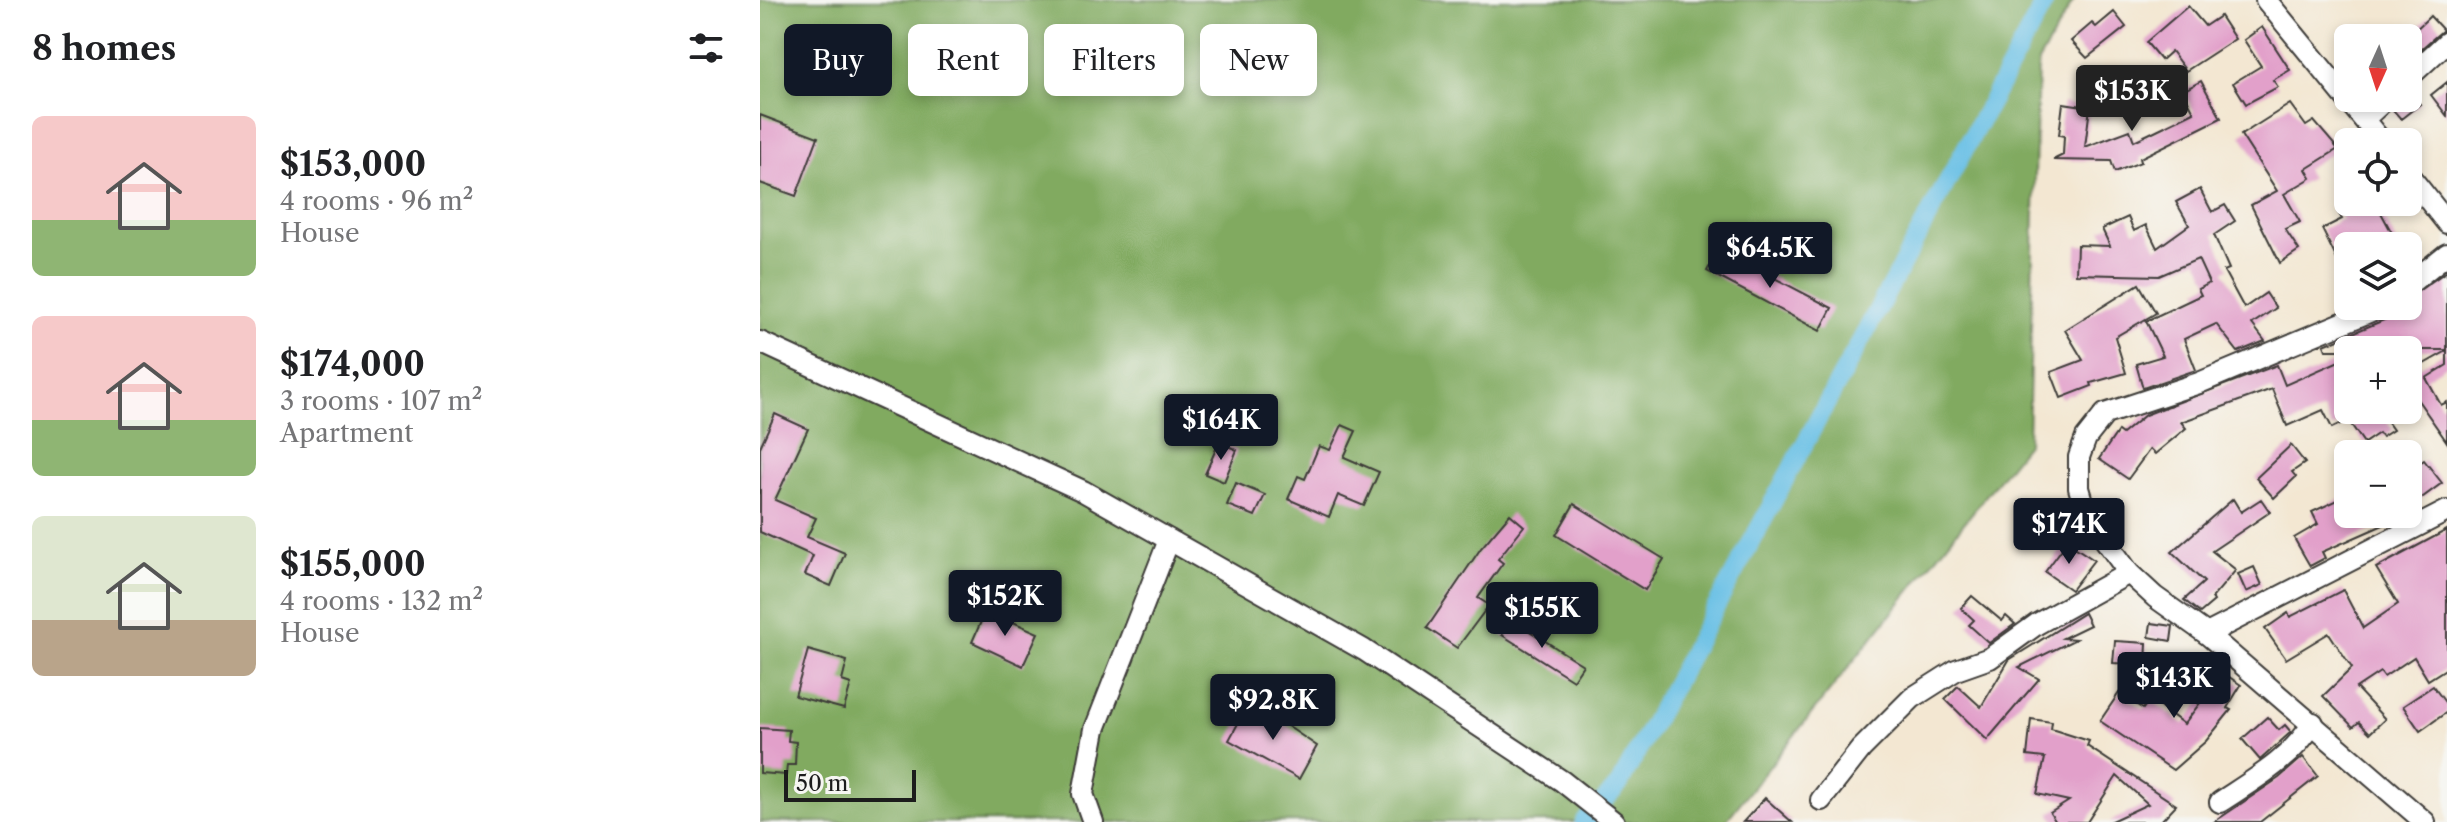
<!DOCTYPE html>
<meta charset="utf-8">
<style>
body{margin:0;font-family:"Libre Caslon Text",serif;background:#f6f6f6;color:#202124;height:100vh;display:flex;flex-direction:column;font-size:30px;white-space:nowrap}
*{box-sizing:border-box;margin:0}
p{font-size:26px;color:#757577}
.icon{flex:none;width:44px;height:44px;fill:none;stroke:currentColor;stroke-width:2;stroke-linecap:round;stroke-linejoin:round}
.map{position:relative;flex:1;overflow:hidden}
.panel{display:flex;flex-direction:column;background:#fff;width:760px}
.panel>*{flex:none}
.top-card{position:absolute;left:24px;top:24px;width:760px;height:72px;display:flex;gap:16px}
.needle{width:52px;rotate:183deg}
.buttons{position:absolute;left:1574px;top:24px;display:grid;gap:16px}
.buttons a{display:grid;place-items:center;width:88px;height:88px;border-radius:12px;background:#fff;box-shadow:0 4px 12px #0003;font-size:40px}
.scale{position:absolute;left:24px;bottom:20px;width:132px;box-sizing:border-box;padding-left:8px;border:4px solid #1c1c1c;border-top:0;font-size:22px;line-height:28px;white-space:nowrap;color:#1c1c1c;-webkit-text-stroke:6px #f6f6f2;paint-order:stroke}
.price{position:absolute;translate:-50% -68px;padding:0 18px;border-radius:8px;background:#111827;color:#fff;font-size:26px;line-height:52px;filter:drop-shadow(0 2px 4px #0008)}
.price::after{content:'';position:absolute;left:50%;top:48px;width:24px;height:18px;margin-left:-12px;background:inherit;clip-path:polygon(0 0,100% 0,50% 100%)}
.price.active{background:#222;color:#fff}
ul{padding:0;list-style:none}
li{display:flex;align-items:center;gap:24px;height:200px;padding:0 32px}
li span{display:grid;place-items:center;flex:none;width:224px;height:160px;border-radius:12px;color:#555}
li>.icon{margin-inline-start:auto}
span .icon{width:96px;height:96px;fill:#fffc;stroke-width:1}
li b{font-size:34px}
h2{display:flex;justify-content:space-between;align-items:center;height:96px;padding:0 32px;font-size:34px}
.tag{padding:0 28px;border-radius:12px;background:#fff;box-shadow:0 4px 12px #0003;font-size:28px;line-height:72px}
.tag.active{background:#111827;color:#fff}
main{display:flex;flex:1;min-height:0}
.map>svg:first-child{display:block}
.forest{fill:#81aa60;stroke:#4e633e;stroke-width:2}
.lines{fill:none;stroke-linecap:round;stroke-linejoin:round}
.canal{stroke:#68bfe5;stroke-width:18}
.building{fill:#e2a0ca}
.street-casing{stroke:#3c3a37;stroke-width:24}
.street{stroke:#fff;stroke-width:20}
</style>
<main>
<section class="panel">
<h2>8 homes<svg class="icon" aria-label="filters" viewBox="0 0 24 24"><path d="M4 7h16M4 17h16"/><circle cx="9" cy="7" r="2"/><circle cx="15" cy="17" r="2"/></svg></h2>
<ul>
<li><span style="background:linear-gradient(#f6c9c9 65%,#8fb573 0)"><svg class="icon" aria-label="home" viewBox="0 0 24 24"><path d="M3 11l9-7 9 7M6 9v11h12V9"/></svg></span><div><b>$153,000</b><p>4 rooms · 96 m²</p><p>House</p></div></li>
<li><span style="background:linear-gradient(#f6c9c9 65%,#8fb573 0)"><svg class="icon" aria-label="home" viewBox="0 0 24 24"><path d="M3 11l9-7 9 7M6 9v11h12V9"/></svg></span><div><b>$174,000</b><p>3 rooms · 107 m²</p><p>Apartment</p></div></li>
<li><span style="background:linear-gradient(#dfe7d0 65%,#b9a48a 0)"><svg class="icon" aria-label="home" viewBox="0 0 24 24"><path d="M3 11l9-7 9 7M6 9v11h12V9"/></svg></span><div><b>$155,000</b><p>4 rooms · 132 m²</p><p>House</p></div></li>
</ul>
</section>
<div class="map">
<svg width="1687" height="822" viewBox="0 0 1687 822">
<rect width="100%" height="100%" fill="#f6f6f2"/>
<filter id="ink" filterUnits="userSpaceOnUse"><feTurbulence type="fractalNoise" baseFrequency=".0125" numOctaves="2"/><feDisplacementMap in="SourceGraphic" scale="16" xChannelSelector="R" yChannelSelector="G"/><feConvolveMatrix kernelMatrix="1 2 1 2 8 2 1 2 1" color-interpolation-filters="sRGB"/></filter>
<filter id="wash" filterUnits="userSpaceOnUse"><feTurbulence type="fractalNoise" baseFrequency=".006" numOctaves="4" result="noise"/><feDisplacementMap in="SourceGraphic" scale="32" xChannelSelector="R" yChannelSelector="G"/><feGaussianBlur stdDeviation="1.8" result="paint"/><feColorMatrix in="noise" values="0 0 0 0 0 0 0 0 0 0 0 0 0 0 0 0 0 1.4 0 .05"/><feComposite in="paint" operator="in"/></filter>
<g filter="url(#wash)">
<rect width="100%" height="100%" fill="#f3e7d2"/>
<!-- forest -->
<path class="forest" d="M 0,0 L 1314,0 L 1278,62 L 1268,443 L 965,822 L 0,822 Z"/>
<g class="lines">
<!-- canal -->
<path class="canal" d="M 824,822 L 859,785 L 1286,0"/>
</g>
<g id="blocks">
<!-- building -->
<g class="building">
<path d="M 1428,6 L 1445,26 L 1460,16 L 1475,39 L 1426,71 L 1411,51 L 1401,60 L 1386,42 Z"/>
<path d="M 1354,12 L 1366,27 L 1327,58 L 1311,41 L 1332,23 L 1336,27 Z"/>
<path d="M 1670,16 L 1683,30 L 1648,60 L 1648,37 Z"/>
<path d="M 1502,27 L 1530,70 L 1513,80 L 1518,87 L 1486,104 L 1473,83 L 1501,66 L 1484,40 Z"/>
<path d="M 1441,81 L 1461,118 L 1380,158 L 1381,162 L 1355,172 L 1351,161 L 1293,160 L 1303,155 L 1304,136 L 1299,135 L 1303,103 L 1330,107 L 1325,147 L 1370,130 L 1374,141 L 1434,112 L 1423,91 Z"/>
<path d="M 1687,82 L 1687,116 L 1671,95 Z"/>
<path d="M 1649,91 L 1660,104 L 1641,119 L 1633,110 L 1640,98 L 1648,98 Z"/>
<path d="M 1530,104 L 1546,126 L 1554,121 L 1578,149 L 1546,169 L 1551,178 L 1524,194 L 1540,222 L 1525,229 L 1539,250 L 1520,263 L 1491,205 L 1517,191 L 1481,135 Z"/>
<path d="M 0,115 L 58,137 L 36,196 L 0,183 Z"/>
<path d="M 1440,189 L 1452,212 L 1465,205 L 1475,221 L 1454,235 L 1469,269 L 1464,271 L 1484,308 L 1506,293 L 1516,308 L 1492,324 L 1505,341 L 1478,352 L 1456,324 L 1424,339 L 1436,370 L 1383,388 L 1376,364 L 1403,356 L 1386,321 L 1441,295 L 1438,289 L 1449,283 L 1438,259 L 1399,276 L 1316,274 L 1317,245 L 1350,246 L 1342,229 L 1368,217 L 1374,231 L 1386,225 L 1397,248 L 1429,225 L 1416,202 Z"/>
<path d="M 1595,202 L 1610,202 L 1614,209 L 1618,207 L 1639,246 L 1588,246 L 1588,282 L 1562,229 L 1582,219 L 1578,212 Z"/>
<path d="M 959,249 L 1072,308 L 1060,331 L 947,271 Z"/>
<path d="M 1687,271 L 1687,350 L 1566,350 L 1564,345 L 1629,318 L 1636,306 L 1648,306 L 1648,298 Z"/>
<path d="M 1379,284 L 1396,313 L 1355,337 L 1366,373 L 1331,383 L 1332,386 L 1301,398 L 1291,372 L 1323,360 L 1305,330 Z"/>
<path d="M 1687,351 L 1687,365 L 1666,378 L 1681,405 L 1687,402 L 1687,442 L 1648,386 L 1648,373 Z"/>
<path d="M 1588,357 L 1588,410 L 1619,410 L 1633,430 L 1622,437 L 1619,433 L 1604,443 L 1588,420 L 1572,428 L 1563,410 L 1527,426 L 1512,389 L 1421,422 L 1426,428 L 1395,454 L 1390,449 L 1368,479 L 1339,459 L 1358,431 L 1362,434 L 1385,415 L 1517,365 L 1525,385 Z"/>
<path d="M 15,414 L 48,429 L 15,500 L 56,518 L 47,537 L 85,553 L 71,586 L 45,575 L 53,556 L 0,532 L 0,447 Z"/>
<path d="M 582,425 L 596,431 L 584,457 L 619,472 L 604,506 L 578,495 L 569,517 L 528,499 L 538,476 L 545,479 L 559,446 L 570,450 Z"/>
<path d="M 459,442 L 477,450 L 464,482 L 445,474 Z"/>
<path d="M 1531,445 L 1545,463 L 1532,472 L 1536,477 L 1514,498 L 1496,478 Z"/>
<path d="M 1664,460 L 1682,483 L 1648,508 L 1648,471 Z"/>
<path d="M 476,483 L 505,495 L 495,516 L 467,505 Z"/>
<path d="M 1582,498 L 1588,514 L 1648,514 L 1562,552 L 1565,558 L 1550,566 L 1534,538 L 1558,524 L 1552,512 Z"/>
<path d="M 1473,499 L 1481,512 L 1501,499 L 1510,512 L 1452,551 L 1476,570 L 1452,598 L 1454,601 L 1440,613 L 1424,600 L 1444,582 L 1412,552 Z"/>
<path d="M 814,504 L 904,559 L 885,590 L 796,535 Z"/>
<path d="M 750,514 L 764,526 L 738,559 L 743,563 L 718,598 L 729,605 L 697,648 L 667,628 L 721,548 Z"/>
<path d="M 1687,530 L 1687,668 L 1668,680 L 1654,657 L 1624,677 L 1620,672 L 1596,688 L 1625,719 L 1610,733 L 1599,722 L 1593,727 L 1563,696 L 1592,668 L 1569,633 L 1526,659 L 1505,629 L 1528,613 L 1530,617 L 1583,590 L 1603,628 L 1638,604 L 1616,568 Z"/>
<path d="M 1307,542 L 1334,560 L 1311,590 L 1285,572 Z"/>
<path d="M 1494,567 L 1502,585 L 1486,592 L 1478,574 Z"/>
<path d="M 220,579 L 235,584 L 227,605 L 212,600 Z"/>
<path d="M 1212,596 L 1242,621 L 1246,616 L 1255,624 L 1229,643 L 1209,625 L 1214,620 L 1201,608 Z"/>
<path d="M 226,610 L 278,633 L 263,666 L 212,642 Z"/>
<path d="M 1324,613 L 1330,625 L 1303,638 L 1316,639 L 1259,667 L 1279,679 L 1227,740 L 1185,699 L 1198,686 L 1221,707 L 1249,660 Z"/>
<path d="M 752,620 L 823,665 L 813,680 L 742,635 Z"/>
<path d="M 1391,623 L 1413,626 L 1411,641 L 1389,637 Z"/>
<path d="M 1355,641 L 1387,643 L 1386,665 L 1353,663 Z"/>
<path d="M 48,650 L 87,661 L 82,681 L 91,684 L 84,709 L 35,696 Z"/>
<path d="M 1447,662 L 1481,685 L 1467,708 L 1471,710 L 1446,741 L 1413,770 L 1340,721 L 1359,693 L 1383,709 L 1390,699 L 1424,724 L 1449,691 L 1433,678 Z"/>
<path d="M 1673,686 L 1687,705 L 1687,712 L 1660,731 L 1643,706 Z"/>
<path d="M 487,707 L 503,716 L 505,711 L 557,746 L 539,779 L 469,740 Z"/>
<path d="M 1507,717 L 1519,730 L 1525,725 L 1531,732 L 1500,760 L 1482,739 Z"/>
<path d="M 1271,719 L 1292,722 L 1291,729 L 1329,741 L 1327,746 L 1416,805 L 1400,822 L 1349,822 L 1388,804 L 1357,776 L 1327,822 L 1296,822 L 1290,813 L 1309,801 L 1277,794 L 1285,758 L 1267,756 Z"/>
<path d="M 0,728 L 29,730 L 28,741 L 36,742 L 35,765 L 27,765 L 26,775 L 0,773 Z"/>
<path d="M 1543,757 L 1558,776 L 1500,822 L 1454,822 L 1519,778 Z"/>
<path d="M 1005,798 L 1032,822 L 983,822 Z"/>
</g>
</g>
</g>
<g filter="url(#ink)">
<use href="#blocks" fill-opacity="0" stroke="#3c3a37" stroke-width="2"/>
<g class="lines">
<!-- street casing -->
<g class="street-casing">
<g id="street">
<path d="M 1506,0 L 1622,142"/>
<path d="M 1648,78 L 1687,42"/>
<path d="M 1604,119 L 1627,98"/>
<path d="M 1648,174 L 1687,223"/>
<path d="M 1648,285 L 1687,254"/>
<path d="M 0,342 L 323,491 L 604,650 L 802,781 L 854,822"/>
<path d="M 1447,634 L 1395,597 L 1369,573 L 1327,515 L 1319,488 L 1319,457 L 1326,438 L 1345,414 L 1439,383 L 1623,306"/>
<path d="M 1061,800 L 1101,749 L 1152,698 L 1196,670 L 1230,658 L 1277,624 L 1369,573"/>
<path d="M 1460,802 C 1495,779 1531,759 1553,723"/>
<path d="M 333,822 L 323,794 L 335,729 L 409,540"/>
<path d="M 1665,822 L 1447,634 L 1687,511"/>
</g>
</g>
<!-- street -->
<use href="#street" class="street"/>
</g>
</g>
</svg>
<div class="buttons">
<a><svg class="needle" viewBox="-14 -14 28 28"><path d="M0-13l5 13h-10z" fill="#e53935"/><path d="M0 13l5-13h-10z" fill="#757577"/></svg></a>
<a><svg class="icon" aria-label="locate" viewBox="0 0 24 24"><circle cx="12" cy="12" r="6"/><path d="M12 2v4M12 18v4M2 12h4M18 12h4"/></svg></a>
<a><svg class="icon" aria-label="layers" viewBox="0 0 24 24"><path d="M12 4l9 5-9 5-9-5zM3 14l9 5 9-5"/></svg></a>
<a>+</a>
<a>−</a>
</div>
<div class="scale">50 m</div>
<b class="price active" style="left:1372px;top:133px">$153K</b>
<b class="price" style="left:1010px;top:290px">$64.5K</b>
<b class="price" style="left:461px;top:462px">$164K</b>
<b class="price" style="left:1309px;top:566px">$174K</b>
<b class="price" style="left:245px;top:638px">$152K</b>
<b class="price" style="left:782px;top:650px">$155K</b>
<b class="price" style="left:1414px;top:720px">$143K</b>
<b class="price" style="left:513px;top:742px">$92.8K</b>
<div class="top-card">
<a class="tag active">Buy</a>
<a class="tag">Rent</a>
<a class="tag">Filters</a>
<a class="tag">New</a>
</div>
</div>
</main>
